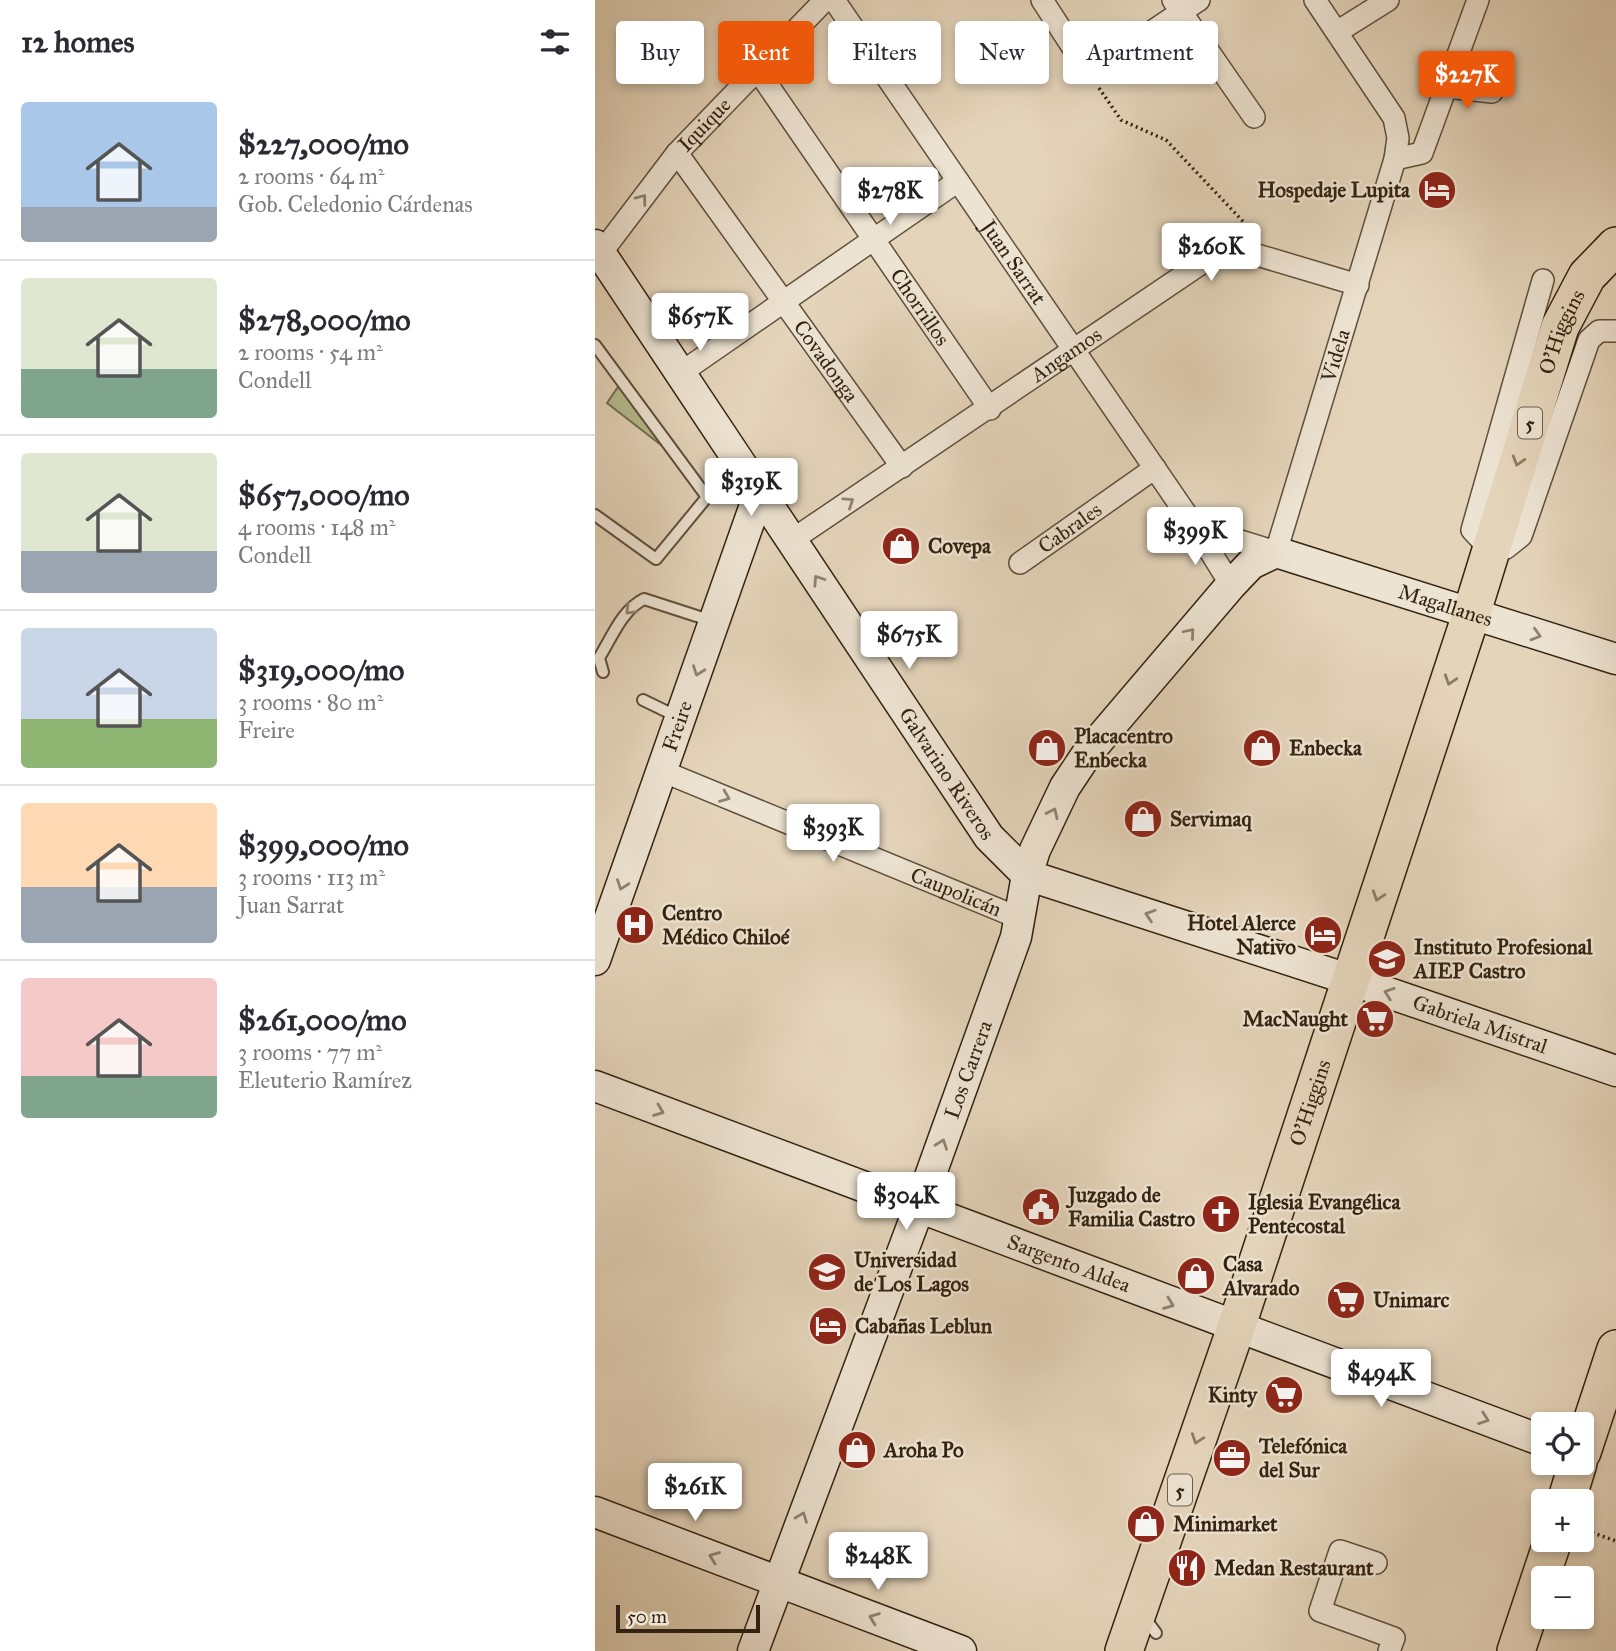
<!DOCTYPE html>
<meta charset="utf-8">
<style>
body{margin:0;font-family:"IM FELL Great Primer",serif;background:#f7f7f7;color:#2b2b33;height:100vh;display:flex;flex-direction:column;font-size:26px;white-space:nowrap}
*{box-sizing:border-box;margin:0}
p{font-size:23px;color:#7c7c81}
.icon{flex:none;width:38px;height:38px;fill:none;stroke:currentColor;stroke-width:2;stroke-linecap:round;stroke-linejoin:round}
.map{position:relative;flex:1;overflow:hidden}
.sheet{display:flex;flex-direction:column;background:#fff;width:595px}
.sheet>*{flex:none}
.banner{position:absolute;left:21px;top:21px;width:665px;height:63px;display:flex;gap:14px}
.buttons{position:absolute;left:936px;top:1412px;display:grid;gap:14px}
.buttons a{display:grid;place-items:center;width:63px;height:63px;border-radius:7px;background:#fff;box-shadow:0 4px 10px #0003;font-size:35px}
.scale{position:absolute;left:21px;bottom:18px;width:144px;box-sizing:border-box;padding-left:7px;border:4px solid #332310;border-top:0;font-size:19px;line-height:24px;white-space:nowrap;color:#332310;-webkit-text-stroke:5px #ede3d2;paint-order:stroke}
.price{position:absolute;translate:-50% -60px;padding:0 16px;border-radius:7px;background:#fff;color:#222;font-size:23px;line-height:46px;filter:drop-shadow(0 2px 4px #0008)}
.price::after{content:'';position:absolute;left:50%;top:42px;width:21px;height:16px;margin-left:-10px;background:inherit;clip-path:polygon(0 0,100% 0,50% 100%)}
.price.on{background:#ea580c;color:#fff}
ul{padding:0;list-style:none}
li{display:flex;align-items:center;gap:21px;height:175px;padding:0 21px}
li+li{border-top:2px solid #e1e1e2}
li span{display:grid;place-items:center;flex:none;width:196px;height:140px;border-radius:7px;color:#555}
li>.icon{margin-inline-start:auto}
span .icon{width:84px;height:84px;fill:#fffc;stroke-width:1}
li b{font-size:30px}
h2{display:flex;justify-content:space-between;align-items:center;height:84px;padding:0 21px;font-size:30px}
.chip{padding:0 24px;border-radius:7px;background:#fff;box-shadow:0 4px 10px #0003;font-size:24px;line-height:63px}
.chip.on{background:#ea580c;color:#fff}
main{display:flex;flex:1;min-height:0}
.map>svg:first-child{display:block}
.green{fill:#b6bc8f;stroke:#747050;stroke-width:2}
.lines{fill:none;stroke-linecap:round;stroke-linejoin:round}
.lane-casing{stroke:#5f4f3a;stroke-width:14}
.street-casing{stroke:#5f4f3a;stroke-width:24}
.secondary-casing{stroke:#332310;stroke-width:33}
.highway-casing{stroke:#332310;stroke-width:40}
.path{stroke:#332310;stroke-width:3.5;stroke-dasharray:2 3.5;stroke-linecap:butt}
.lane{stroke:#ede3d2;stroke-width:10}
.street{stroke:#ede3d2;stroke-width:21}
.secondary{stroke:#ede3d2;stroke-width:30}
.highway{stroke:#e4d4ba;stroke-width:37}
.oneway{stroke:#908371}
.oneway2{stroke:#8c7c65}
.labels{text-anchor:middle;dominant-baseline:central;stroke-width:5;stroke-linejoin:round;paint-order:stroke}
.shield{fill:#ede3d2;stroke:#6b5d4a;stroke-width:2}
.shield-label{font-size:19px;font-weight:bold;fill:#332310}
.street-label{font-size:21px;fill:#332310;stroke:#ede3d2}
.poi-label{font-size:21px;font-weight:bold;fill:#332310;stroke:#ede3d2;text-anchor:start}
</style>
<main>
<section class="sheet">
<h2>12 homes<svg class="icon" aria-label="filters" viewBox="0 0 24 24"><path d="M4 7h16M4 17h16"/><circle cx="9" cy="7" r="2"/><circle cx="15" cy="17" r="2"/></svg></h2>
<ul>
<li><span style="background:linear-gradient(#a9c7e8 75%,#9aa5b1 0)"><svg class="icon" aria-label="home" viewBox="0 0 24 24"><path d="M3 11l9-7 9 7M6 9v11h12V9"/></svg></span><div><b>$227,000/mo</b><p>2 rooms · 64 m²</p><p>Gob. Celedonio Cárdenas</p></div></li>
<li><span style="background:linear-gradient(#dfe7d0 65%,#7fa58c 0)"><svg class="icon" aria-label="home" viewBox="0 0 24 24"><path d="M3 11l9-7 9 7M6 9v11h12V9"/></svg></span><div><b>$278,000/mo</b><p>2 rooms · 54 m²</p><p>Condell</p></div></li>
<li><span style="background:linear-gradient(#dfe7d0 70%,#9aa5b1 0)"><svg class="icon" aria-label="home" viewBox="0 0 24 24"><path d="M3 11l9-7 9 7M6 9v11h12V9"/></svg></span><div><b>$657,000/mo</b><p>4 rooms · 148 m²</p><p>Condell</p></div></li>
<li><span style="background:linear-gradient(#c9d6e8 65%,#8fb573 0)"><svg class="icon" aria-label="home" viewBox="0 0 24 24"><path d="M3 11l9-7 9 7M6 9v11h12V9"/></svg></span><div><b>$319,000/mo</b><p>3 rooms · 80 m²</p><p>Freire</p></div></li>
<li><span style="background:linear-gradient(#ffd9b3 60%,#9aa5b1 0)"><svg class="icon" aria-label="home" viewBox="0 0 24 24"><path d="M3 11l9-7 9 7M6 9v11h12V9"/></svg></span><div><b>$399,000/mo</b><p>3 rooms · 113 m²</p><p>Juan Sarrat</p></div></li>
<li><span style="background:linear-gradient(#f6c9c9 70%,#7fa58c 0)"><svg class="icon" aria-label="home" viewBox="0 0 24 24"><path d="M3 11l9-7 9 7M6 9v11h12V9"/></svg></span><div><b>$261,000/mo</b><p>3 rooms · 77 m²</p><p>Eleuterio Ramírez</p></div></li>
</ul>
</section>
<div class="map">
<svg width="1021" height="1651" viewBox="0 0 1021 1651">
<rect width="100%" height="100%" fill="#e4d4ba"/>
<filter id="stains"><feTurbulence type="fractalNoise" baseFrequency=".00286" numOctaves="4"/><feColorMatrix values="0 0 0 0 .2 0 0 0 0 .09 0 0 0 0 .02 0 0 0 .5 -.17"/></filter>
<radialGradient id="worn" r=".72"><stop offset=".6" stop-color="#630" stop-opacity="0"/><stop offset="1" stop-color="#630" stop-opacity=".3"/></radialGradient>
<!-- green -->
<path class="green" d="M 27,381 L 84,459 L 12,403 Z"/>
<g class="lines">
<!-- lane casing -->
<g class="lane-casing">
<g id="lane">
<path d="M 0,345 L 112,497 L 61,559 L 0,515"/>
<path d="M 8,672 L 4,658 C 17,637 27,610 49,599 L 117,621"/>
<path d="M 48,700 L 83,717"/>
<path d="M 549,1617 L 561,1633"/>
</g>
</g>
<!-- street casing -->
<g class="street-casing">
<g id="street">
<path id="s1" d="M 239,0 L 600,527 L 636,585"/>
<path d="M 447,0 L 493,71"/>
<path d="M 578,0 L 659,117"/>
<path d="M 742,32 L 793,0"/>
<path d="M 522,55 L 604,0"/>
<path id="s2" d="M 161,68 L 395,409"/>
<path d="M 851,87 L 897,92"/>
<path id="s3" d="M 82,153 L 307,467"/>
<path d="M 800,159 L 827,153 L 883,0"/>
<path id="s4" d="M 0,261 L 82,153 L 230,0"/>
<path d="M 948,280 L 877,530 L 896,550 L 911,548 L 926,536 L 994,340 L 1004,331 L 1021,331"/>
<path d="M 87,372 L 363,181"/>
<path id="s5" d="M 600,527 L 681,552 L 800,159 L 803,138 L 799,118 L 720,0"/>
<path id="s6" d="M 197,540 L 632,246 L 763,285"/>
<path id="s7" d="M 425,563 L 560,468"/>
<path id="s8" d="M 67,771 L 424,918"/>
<path d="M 781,1563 L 745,1551 L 725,1611 L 799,1638 L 794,1651"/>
</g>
</g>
<!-- secondary casing -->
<g class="secondary-casing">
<g id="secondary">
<path id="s9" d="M 0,245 L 394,837 L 432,875 L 756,980 L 1021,1071"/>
<path id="s10" d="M 0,960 L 165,491"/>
<path id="s11" d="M 0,1086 L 948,1441"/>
<path d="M 0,1512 L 366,1651"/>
<path id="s12" d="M 158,1651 L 319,1221 L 421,937 L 432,875 L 440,850 L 470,787 L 492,754 L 636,585 L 656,564 L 681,552 L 1021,659"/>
</g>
</g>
<!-- highway casing -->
<g class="highway-casing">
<g id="highway">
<path d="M 987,1452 L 1021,1349"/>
<path d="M 971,1502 L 983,1463"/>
<path id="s13" d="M 529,1651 L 641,1328 L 876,615 L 965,327 L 992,276 L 1021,246"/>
<path d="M 921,1651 L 958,1540"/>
</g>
</g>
<!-- path -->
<g class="path">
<path d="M 504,88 L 526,120 L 571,140 L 659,233"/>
<path d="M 987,1529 L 1021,1541"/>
</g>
<!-- lane -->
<use href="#lane" class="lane"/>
<!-- street -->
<use href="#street" class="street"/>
<!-- secondary -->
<use href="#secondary" class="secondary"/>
<!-- highway -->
<use href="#highway" class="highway"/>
</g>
<!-- one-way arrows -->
<defs><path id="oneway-chevron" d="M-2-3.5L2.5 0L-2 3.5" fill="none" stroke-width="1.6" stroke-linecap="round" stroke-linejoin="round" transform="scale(1.75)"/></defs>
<g class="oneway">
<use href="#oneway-chevron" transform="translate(47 199) rotate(-53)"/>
<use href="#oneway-chevron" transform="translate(254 502) rotate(-34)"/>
<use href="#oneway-chevron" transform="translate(223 580) rotate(-124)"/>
<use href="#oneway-chevron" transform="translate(35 610) rotate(134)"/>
<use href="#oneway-chevron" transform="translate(595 633) rotate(-50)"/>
<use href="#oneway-chevron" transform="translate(941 635) rotate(17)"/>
<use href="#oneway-chevron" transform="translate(103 671) rotate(110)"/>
<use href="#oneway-chevron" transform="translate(130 797) rotate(22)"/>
<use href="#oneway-chevron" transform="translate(458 813) rotate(-65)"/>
<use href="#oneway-chevron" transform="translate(27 885) rotate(110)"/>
<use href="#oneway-chevron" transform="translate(555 915) rotate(-162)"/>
<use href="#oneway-chevron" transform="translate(794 993) rotate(-161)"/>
<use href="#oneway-chevron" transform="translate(64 1111) rotate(21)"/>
<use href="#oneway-chevron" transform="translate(347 1144) rotate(-70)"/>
<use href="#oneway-chevron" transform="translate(574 1304) rotate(21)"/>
<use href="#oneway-chevron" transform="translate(889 1419) rotate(20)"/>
<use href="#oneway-chevron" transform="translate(207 1517) rotate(-69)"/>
<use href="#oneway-chevron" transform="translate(119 1557) rotate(-159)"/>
<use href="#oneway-chevron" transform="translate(279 1618) rotate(-159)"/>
</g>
<g class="oneway2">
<use href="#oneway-chevron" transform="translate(923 461) rotate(107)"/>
<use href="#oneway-chevron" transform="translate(855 680) rotate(108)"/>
<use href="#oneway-chevron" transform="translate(783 896) rotate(108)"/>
<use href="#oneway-chevron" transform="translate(602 1439) rotate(109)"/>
</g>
<!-- icons -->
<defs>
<g id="hotel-disc" transform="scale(2.0125)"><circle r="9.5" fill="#8f2418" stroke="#ede3d2"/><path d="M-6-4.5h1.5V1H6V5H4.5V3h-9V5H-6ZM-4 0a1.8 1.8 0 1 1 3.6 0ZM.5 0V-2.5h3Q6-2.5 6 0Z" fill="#fff"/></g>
<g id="shop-disc" transform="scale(2.0125)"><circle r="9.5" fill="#8f2418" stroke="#ede3d2"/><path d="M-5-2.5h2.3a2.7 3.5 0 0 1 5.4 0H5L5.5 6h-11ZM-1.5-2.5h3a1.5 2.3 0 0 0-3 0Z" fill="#fff"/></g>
<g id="hospital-disc" transform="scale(2.0125)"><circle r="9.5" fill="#8f2418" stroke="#ede3d2"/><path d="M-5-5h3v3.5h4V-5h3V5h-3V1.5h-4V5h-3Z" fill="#fff"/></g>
<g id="school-disc" transform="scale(2.0125)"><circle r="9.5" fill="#8f2418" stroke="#ede3d2"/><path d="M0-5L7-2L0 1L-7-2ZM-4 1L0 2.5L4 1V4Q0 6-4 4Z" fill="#fff"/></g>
<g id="supermarket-disc" transform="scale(2.0125)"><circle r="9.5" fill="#8f2418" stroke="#ede3d2"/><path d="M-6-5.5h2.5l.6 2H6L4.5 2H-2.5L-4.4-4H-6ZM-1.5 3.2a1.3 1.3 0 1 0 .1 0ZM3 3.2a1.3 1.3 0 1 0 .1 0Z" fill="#fff"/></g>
<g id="civic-disc" transform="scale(2.0125)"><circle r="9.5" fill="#8f2418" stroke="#ede3d2"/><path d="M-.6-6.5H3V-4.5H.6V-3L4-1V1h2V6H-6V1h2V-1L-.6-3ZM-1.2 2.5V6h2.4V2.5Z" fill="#fff"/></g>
<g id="church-disc" transform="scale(2.0125)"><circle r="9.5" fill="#8f2418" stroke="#ede3d2"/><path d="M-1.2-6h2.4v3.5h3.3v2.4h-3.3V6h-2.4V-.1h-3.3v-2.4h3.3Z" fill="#fff"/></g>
<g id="university-disc" transform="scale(2.0125)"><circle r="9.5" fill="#8f2418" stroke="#ede3d2"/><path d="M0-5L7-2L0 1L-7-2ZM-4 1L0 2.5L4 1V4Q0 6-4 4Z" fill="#fff"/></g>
<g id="office-disc" transform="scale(2.0125)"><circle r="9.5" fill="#8f2418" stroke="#ede3d2"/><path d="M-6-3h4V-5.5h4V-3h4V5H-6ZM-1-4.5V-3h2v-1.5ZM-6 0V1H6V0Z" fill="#fff"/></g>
<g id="restaurant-disc" transform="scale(2.0125)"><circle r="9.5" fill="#8f2418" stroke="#ede3d2"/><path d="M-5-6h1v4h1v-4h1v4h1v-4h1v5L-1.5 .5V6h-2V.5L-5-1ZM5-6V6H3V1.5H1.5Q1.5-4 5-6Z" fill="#fff"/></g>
</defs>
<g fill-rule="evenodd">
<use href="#hotel-disc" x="842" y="190"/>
<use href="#shop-disc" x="306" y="546"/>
<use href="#shop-disc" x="452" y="748"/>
<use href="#shop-disc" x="667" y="748"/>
<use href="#shop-disc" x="548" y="819"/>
<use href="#hospital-disc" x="40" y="925"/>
<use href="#hotel-disc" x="728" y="935"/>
<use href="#school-disc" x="792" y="959"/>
<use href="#supermarket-disc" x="780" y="1019"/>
<use href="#civic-disc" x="446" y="1207"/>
<use href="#church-disc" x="626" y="1214"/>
<use href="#university-disc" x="232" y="1272"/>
<use href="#shop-disc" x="601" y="1276"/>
<use href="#supermarket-disc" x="751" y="1300"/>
<use href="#hotel-disc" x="233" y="1326"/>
<use href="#supermarket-disc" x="689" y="1395"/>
<use href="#shop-disc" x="262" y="1450"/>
<use href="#office-disc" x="637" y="1458"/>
<use href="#shop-disc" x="551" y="1524"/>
<use href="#restaurant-disc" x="592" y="1568"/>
</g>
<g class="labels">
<!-- shield labels -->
<g class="shield">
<rect x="923" y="407.5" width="24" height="31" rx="5"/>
<rect x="573" y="1474.5" width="24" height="31" rx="5"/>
</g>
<g class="shield-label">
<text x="935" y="423">5</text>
<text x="585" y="1490">5</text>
</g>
<!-- street labels -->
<g class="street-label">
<text stroke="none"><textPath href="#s4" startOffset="175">Iquique</textPath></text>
<text stroke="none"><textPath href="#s1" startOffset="318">Juan Sarrat</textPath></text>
<text stroke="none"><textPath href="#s2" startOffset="290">Chorrillos</textPath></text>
<text stroke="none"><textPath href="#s13" startOffset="1390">O'Higgins</textPath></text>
<text stroke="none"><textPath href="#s6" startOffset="331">Angamos</textPath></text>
<text stroke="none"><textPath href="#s5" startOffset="290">Videla</textPath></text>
<text stroke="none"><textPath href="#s3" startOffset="256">Covadonga</textPath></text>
<text stroke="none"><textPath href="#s7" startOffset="61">Cabrales</textPath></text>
<text stroke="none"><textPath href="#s12" startOffset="1416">Magallanes</textPath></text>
<text stroke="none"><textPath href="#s10" startOffset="248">Freire</textPath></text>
<text stroke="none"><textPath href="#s9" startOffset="635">Galvarino Riveros</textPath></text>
<text stroke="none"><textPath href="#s8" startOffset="318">Caupolicán</textPath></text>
<text stroke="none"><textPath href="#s9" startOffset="1242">Gabriela Mistral</textPath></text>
<text stroke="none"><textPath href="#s12" startOffset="620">Los Carrera</textPath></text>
<text stroke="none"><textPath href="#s13" startOffset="579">O'Higgins</textPath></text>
<text stroke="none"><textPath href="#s11" startOffset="506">Sargento Aldea</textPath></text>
</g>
<!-- poi labels -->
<g class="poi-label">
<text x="815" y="190" text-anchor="end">Hospedaje Lupita</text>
<text x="333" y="546">Covepa</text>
<text x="479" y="736">Placacentro<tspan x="479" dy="24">Enbecka</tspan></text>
<text x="694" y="748">Enbecka</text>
<text x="575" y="819">Servimaq</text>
<text x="67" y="913">Centro<tspan x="67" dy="24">Médico Chiloé</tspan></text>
<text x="701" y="923" text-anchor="end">Hotel Alerce<tspan x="701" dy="24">Nativo</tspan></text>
<text x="819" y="947">Instituto Profesional<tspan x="819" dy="24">AIEP Castro</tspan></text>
<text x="753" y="1019" text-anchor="end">MacNaught</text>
<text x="473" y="1195">Juzgado de<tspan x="473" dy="24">Familia Castro</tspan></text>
<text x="653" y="1202">Iglesia Evangélica<tspan x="653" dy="24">Pentecostal</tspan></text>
<text x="259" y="1260">Universidad<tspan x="259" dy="24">de Los Lagos</tspan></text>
<text x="628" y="1264">Casa<tspan x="628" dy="24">Alvarado</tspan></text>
<text x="778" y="1300">Unimarc</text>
<text x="260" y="1326">Cabañas Leblun</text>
<text x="662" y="1395" text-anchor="end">Kinty</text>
<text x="664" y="1446">Telefónica<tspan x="664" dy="24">del Sur</tspan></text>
<text x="289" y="1450">Aroha Po</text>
<text x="578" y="1524">Minimarket</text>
<text x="619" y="1568">Medan Restaurant</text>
</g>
</g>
<rect width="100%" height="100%" filter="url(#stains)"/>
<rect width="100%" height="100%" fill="url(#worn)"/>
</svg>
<div class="buttons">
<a><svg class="icon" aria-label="locate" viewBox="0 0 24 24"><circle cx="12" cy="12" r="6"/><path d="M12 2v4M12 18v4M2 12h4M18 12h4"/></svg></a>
<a>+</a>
<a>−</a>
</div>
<div class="scale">50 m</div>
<b class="price on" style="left:872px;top:111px">$227K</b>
<b class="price" style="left:295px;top:227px">$278K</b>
<b class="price" style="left:616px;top:283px">$260K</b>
<b class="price" style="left:105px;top:353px">$657K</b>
<b class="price" style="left:156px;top:518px">$319K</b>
<b class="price" style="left:600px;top:567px">$399K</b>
<b class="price" style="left:314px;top:671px">$675K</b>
<b class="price" style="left:238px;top:864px">$393K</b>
<b class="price" style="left:311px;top:1232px">$304K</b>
<b class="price" style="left:786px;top:1409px">$494K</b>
<b class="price" style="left:100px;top:1523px">$261K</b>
<b class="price" style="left:283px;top:1592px">$248K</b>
<div class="banner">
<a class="chip">Buy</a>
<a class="chip on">Rent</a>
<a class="chip">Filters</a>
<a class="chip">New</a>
<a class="chip">Apartment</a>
</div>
</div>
</main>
